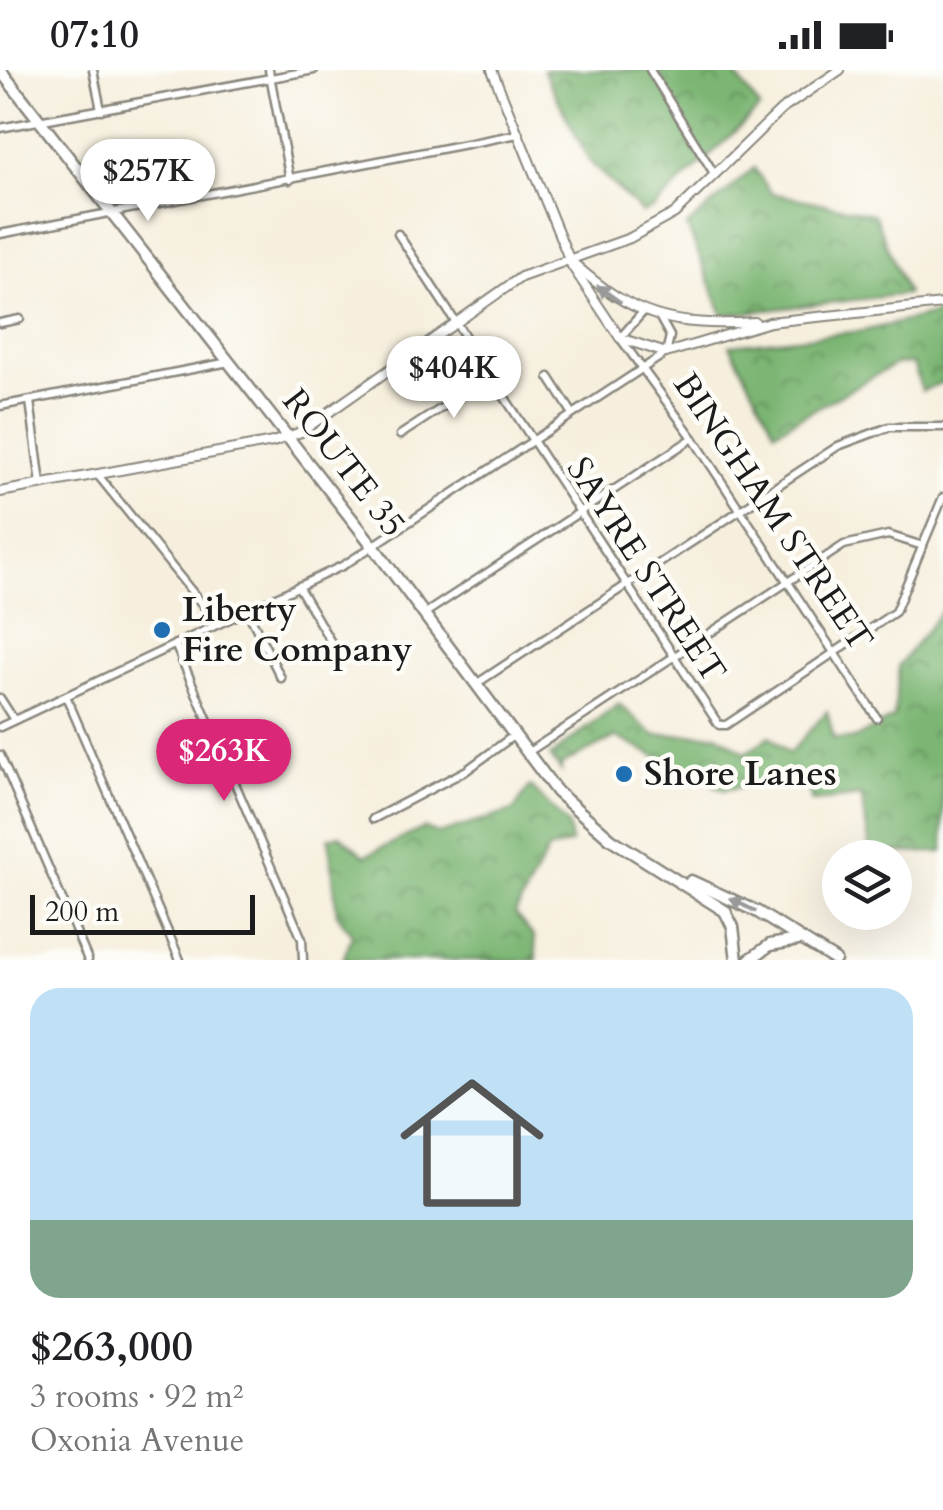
<!DOCTYPE html>
<meta charset="utf-8">
<style>
body{margin:0;font-family:Cardo,serif;background:#f6f6f6;color:#202124;height:100vh;display:flex;flex-direction:column;font-size:38px;white-space:nowrap}
*{box-sizing:border-box;margin:0}
p{font-size:32px;color:#757577}
.icon{flex:none;width:55px;height:55px;fill:none;stroke:currentColor;stroke-width:2;stroke-linecap:round;stroke-linejoin:round}
.map{position:relative;height:890px;overflow:hidden}
.side{display:flex;flex-direction:column;background:#fff;flex:1}
.side>*{flex:none}
.tools{position:absolute;left:822px;top:770px;display:grid;gap:20px}
.tools a{display:grid;place-items:center;width:90px;height:90px;border-radius:50%;background:#fff;box-shadow:0 10px 40px #0002;font-size:50px}
.scale{position:absolute;left:30px;bottom:25px;width:225px;box-sizing:border-box;padding-left:10px;border:5px solid #1c1c1c;border-top:0;font-size:28px;line-height:35px;white-space:nowrap;color:#1c1c1c;-webkit-text-stroke:8px #fdfcf7;paint-order:stroke}
.price{position:absolute;translate:-50% -85px;padding:0 22px;border-radius:35px;background:#fff;color:#222;font-size:32px;line-height:65px;filter:drop-shadow(0 2px 5px #0008)}
.price::after{content:'';position:absolute;left:50%;top:60px;width:30px;height:22px;margin-left:-15px;background:inherit;clip-path:polygon(0 0,100% 0,50% 100%)}
.price.on{background:#db2777;color:#fff}
ul{padding:0;list-style:none}
li{display:grid;align-content:center;gap:20px;height:530px;padding:0 30px}
li+li{border-top:2px solid #e0e0e0}
li span{display:grid;place-items:center;height:310px;border-radius:30px;color:#555}
li>.icon{margin-inline-start:auto}
span .icon{width:180px;height:180px;fill:#fffc;stroke-width:1}
li b{font-size:42px}
.status{display:flex;justify-content:space-between;align-items:center;height:70px;padding:0 50px;background:#fff;direction:ltr}
.status svg{height:28px;fill:currentColor}
.map>svg:first-child{display:block}
.forest{fill:url(#forest-crowns);stroke:#4c6948;stroke-width:2.5}
.lines{fill:none;stroke-linecap:round;stroke-linejoin:round}
.minor-casing{stroke:#89867d;stroke-width:11}
.tertiary-casing{stroke:#89867d;stroke-width:12}
.primary-casing{stroke:#89867d;stroke-width:15}
.minor{stroke:#fff;stroke-width:6}
.tertiary{stroke:#fff;stroke-width:8}
.primary{stroke:#fff;stroke-width:10}
.oneway{fill:#999}
.poi-dot{fill:#1f6fb2;stroke:#fdfcf7;stroke-width:4}
.labels{text-anchor:middle;dominant-baseline:central;stroke-width:9;stroke-linejoin:round;paint-order:stroke}
.street-label{font-size:35px;fill:#1c1c1c;stroke:#fdfcf7}
.poi-label{font-size:35px;font-weight:bold;fill:#1c1c1c;stroke:#fdfcf7;text-anchor:start}
</style>
<div class="status"><b>07:10</b><svg viewBox="0 0 49 12"><path d="M0 12V9h3v3zM5 12V6h3v6zM10 12V3h3v9zM15 12V0h3v12zM26 1h20v11H26zM47 4h2v5h-2z"/></svg></div>
<div class="map">
<svg width="943" height="890" viewBox="0 0 943 890">
<defs>
<pattern id="forest-crowns" width="20" height="18" patternUnits="userSpaceOnUse" patternTransform="scale(2.5)"><rect width="20" height="18" fill="#7cb673"/><path d="M2 6a3 3 0 1 1 6 0M12 15a3 3 0 1 1 6 0" fill="none" stroke="#65935e"/></pattern>
</defs>
<rect width="100%" height="100%" fill="#fdfcf7"/>
<filter id="ink" filterUnits="userSpaceOnUse"><feTurbulence type="fractalNoise" baseFrequency=".01" numOctaves="2"/><feDisplacementMap in="SourceGraphic" scale="20" xChannelSelector="R" yChannelSelector="G"/><feConvolveMatrix kernelMatrix="1 2 1 2 8 2 1 2 1" color-interpolation-filters="sRGB"/></filter>
<filter id="wash" filterUnits="userSpaceOnUse"><feTurbulence type="fractalNoise" baseFrequency=".0048" numOctaves="4" result="noise"/><feDisplacementMap in="SourceGraphic" scale="40" xChannelSelector="R" yChannelSelector="G"/><feGaussianBlur stdDeviation="2.25" result="paint"/><feColorMatrix in="noise" values="0 0 0 0 0 0 0 0 0 0 0 0 0 0 0 0 0 1.4 0 .05"/><feComposite in="paint" operator="in"/></filter>
<g filter="url(#wash)">
<rect width="100%" height="100%" fill="#f6efde"/>
<!-- forest -->
<g class="forest">
<path d="M 543,0 L 732,0 L 760,38 L 654,138 L 642,143 L 589,91 Z"/>
<path d="M 754,98 L 771,123 L 874,144 L 907,224 L 723,245 L 687,156 Z"/>
<path d="M 943,242 L 943,312 L 922,321 L 913,294 L 896,294 L 775,361 L 730,275 L 863,261 Z"/>
<path d="M 943,539 L 943,782 L 871,783 L 861,726 L 812,732 L 804,705 L 724,720 L 616,667 L 561,695 L 561,701 L 550,686 L 619,634 L 654,665 L 717,664 L 746,683 L 770,666 L 789,684 L 827,641 L 834,669 L 854,669 L 894,647 L 899,595 Z"/>
<path d="M 530,716 L 568,755 L 571,773 L 548,780 L 515,844 L 534,867 L 537,890 L 343,890 L 352,865 L 337,844 L 329,768 L 340,765 L 365,786 L 424,758 L 438,764 L 513,741 Z"/>
</g>
</g>
<g filter="url(#ink)">
<g class="lines">
<!-- minor casing -->
<g class="minor-casing">
<g id="minor">
<path d="M 93,0 L 101,40"/>
<path d="M 269,0 L 290,110"/>
<path d="M 650,0 L 715,105"/>
<path d="M 0,58 L 314,0"/>
<path d="M 0,164 L 518,64"/>
<path d="M 398,164 L 719,655 L 726,655 L 895,542 L 943,427"/>
<path d="M 642,243 L 620,268 L 693,368 L 877,648"/>
<path d="M 0,253 L 20,249"/>
<path d="M 549,307 L 573,344"/>
<path d="M 30,331 L 41,414"/>
<path d="M 0,336 L 229,292"/>
<path d="M 400,365 L 489,307"/>
<path d="M 97,404 L 218,554"/>
<path d="M 298,516 L 332,574"/>
<path d="M 247,540 L 281,608"/>
<path d="M 424,544 L 693,368"/>
<path d="M 175,574 L 302,869 L 303,890"/>
<path d="M 476,614 L 838,376 L 889,357 L 943,357"/>
<path d="M 66,626 L 180,890"/>
<path d="M 0,628 L 14,650"/>
<path d="M 0,657 L 344,495 L 666,283 L 670,266 L 660,248"/>
<path d="M 527,683 L 844,475 L 888,465 L 923,476"/>
<path d="M 0,685 L 88,890"/>
<path d="M 373,749 L 467,700 L 513,666"/>
</g>
</g>
<!-- tertiary casing -->
<g class="tertiary-casing">
<g id="tertiary">
<path d="M 492,0 L 572,196 L 620,268 L 666,283 L 770,252"/>
<path d="M 572,192 C 634,248 672,257 755,252"/>
<path d="M 769,252 L 943,234"/>
<path d="M 0,422 L 273,372 L 301,362 L 521,207 L 630,168 L 675,143 L 781,40 L 840,0"/>
</g>
</g>
<!-- primary casing -->
<g class="primary-casing">
<g id="primary">
<path d="M 0,0 L 373,476 L 557,722 L 611,769 L 725,841 L 733,857 L 737,890"/>
<path d="M 691,811 L 756,841 L 835,890"/>
<path d="M 749,890 L 770,875 L 798,870"/>
</g>
</g>
<!-- minor -->
<use href="#minor" class="minor"/>
<!-- tertiary -->
<use href="#tertiary" class="tertiary"/>
<!-- primary -->
<use href="#primary" class="primary"/>
</g>
<!-- one-way arrows -->
<defs><path id="oneway-solid" d="M-6-.8H1V-3.2L6.5 0L1 3.2V.8H-6Z" transform="scale(2.5)"/></defs>
<g class="oneway">
<use href="#oneway-solid" transform="translate(609 224) rotate(-144)"/>
<use href="#oneway-solid" transform="translate(743 835) rotate(-153)"/>
</g>
</g>
<!-- markers -->
<g class="poi-dot">
<circle cx="162" cy="560" r="10"/>
<circle cx="624" cy="704" r="10"/>
</g>
<g class="labels">
<!-- street labels -->
<g class="street-label">
<text transform="translate(344 393) rotate(52)">ROUTE 35</text>
<text transform="translate(773 442) rotate(56)">BINGHAM STREET</text>
<text transform="translate(646 500) rotate(57)">SAYRE STREET</text>
</g>
<!-- poi labels -->
<g class="poi-label">
<text x="182" y="540">Liberty<tspan x="182" dy="40">Fire Company</tspan></text>
<text x="644" y="704">Shore Lanes</text>
</g>
</g>
</svg>
<div class="tools">
<a><svg class="icon" aria-label="layers" viewBox="0 0 24 24"><path d="M12 4l9 5-9 5-9-5zM3 14l9 5 9-5"/></svg></a>
</div>
<div class="scale">200 m</div>
<b class="price" style="left:148px;top:154px">$257K</b>
<b class="price" style="left:454px;top:351px">$404K</b>
<b class="price on" style="left:224px;top:734px">$263K</b>
</div>
<section class="side">
<ul>
<li><span style="background:linear-gradient(#bfe0f5 75%,#7fa58c 0)"><svg class="icon" aria-label="home" viewBox="0 0 24 24"><path d="M3 11l9-7 9 7M6 9v11h12V9"/></svg></span><div><b>$263,000</b><p>3 rooms · 92 m²</p><p>Oxonia Avenue</p></div></li>
</ul>
</section>
